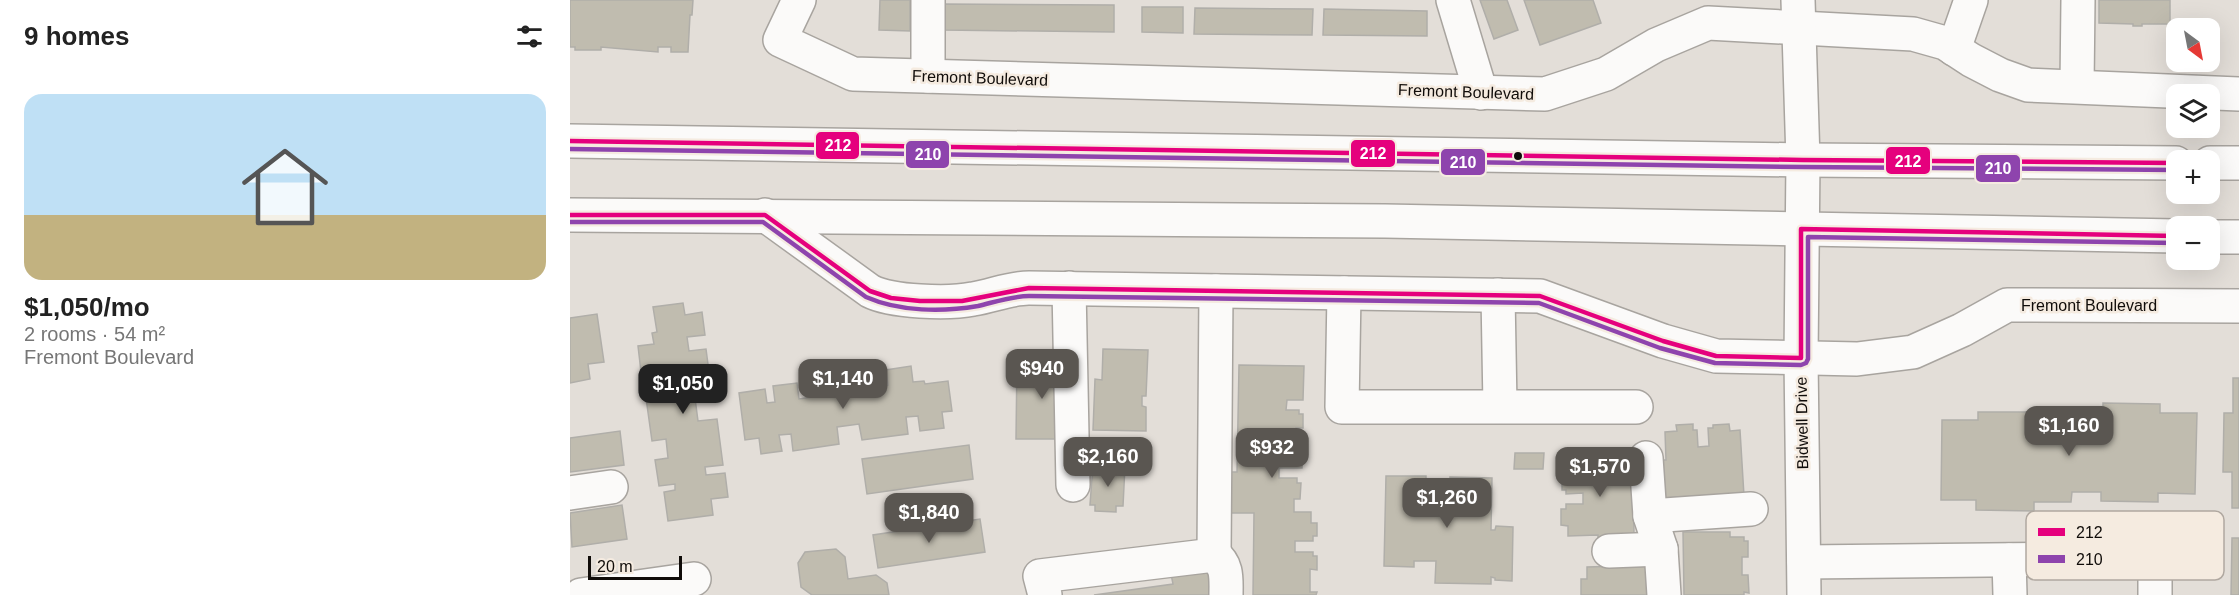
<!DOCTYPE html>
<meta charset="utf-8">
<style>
body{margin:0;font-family:Helvetica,sans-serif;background:#f2f2f2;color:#222;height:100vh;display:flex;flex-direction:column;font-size:22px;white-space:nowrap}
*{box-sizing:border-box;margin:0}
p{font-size:20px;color:#767676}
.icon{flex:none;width:33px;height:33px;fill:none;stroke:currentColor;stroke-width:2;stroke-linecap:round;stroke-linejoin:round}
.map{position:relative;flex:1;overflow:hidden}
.panel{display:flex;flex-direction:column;background:#fff;width:570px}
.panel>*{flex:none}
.needle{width:39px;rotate:148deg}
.tools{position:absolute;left:1596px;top:18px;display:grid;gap:12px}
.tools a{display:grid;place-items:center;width:54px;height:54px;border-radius:12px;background:#fff;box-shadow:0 6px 24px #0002;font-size:30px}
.scale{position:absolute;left:18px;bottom:15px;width:94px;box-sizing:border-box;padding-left:6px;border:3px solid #100c09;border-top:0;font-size:16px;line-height:21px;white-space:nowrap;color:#100c09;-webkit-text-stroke:4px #f5ebe0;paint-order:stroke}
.price{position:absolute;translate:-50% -51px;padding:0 14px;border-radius:12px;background:#5a5651;color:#fff;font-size:20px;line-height:39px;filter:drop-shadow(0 2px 3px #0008)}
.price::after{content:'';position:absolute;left:50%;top:36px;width:18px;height:14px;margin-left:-9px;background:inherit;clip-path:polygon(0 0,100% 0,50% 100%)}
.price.current{background:#222;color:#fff}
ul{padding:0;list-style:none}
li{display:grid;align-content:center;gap:12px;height:318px;padding:0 24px}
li+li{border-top:2px solid #e0e0e0}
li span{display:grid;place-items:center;height:186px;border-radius:18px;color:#555}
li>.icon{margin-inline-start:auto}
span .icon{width:108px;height:108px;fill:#fffc;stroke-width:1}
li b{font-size:26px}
h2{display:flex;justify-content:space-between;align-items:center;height:72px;padding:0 24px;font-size:26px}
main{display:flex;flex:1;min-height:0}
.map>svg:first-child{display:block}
.building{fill:#c0bcaf;stroke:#b0aea9;stroke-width:1.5}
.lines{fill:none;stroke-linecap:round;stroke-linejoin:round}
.minor-casing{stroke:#a8a49f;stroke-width:36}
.major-casing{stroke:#a8a49f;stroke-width:36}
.minor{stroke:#fbfaf9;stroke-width:33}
.major{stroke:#fbfaf9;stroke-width:33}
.bus-1-casing{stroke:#f5ebe0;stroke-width:9}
.bus-2-casing{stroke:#f5ebe0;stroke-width:9}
.bus-1{stroke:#e5007d;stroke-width:4.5}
.bus-2{stroke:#8e44ad;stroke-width:4.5}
.bus-dot{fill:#100c09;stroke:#f5ebe0;stroke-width:2}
.labels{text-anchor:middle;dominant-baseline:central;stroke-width:5;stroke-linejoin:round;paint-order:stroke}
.street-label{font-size:16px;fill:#100c09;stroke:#f5ebe0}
.key{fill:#f5ebe0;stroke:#b0a8a0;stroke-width:1.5}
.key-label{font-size:16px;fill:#100c09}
.line-badge{stroke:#f5ebe0;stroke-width:2}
.badge-label{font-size:16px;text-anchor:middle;font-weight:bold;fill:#fff}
</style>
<main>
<section class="panel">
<h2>9 homes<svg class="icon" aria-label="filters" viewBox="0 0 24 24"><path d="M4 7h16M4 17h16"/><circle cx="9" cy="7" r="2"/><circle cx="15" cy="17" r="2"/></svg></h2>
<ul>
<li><span style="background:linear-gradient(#bfe0f5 65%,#c2b280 0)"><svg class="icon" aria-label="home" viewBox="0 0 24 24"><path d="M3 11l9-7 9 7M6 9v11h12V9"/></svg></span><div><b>$1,050/mo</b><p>2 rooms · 54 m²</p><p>Fremont Boulevard</p></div></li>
</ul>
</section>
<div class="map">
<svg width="1669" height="595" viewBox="0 0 1669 595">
<rect width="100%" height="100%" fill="#e3ded8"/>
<!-- building -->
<g class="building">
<path d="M 0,0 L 123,0 L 122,15 L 120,15 L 118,52 L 101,52 L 101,47 L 88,47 L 88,52 L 31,47 L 31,50 L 5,50 L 5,47 L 0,47 Z"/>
<path d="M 310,0 L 340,0 L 340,31 L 309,30 Z"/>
<path d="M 910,0 L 937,0 L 948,30 L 924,39 Z"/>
<path d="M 954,0 L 1023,0 L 1031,23 L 970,45 Z"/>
<path d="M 1529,0 L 1600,0 L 1600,24 L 1572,24 L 1572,26 L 1563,26 L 1563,24 L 1529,23 Z"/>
<path d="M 374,4 L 544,5 L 544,32 L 373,30 Z"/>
<path d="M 572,7 L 613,7 L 613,33 L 572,32 Z"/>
<path d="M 625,8 L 743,9 L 742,35 L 624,34 Z"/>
<path d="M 754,9 L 857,11 L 857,36 L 753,35 Z"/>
<path d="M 113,303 L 115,315 L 132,312 L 135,335 L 117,337 L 119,351 L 136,349 L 142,395 L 125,398 L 128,421 L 147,419 L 153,465 L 135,467 L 136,475 L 155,473 L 158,497 L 141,499 L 143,515 L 98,521 L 94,492 L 105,490 L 105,484 L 89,486 L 85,460 L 98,458 L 96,439 L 82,441 L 75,391 L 89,389 L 86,370 L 71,372 L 68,346 L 84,344 L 82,333 L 87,332 L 83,307 Z"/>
<path d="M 27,314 L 34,362 L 18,364 L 20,379 L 0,383 L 0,318 Z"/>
<path d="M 533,349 L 578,350 L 576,396 L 572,396 L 572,406 L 576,407 L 576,431 L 523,430 L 525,379 L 532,380 Z"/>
<path d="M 447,360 L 476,360 L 476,363 L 499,363 L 498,439 L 446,439 Z"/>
<path d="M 669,365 L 734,366 L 733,400 L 717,400 L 716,410 L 729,410 L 729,414 L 733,414 L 733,428 L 726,428 L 725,450 L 733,450 L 732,468 L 709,468 L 709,478 L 727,478 L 727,483 L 731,483 L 730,499 L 724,499 L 724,512 L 741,512 L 741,523 L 747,523 L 747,536 L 743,536 L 743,541 L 725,541 L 725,552 L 743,552 L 743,556 L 747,556 L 747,570 L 740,569 L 740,592 L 747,592 L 746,595 L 683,595 L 684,513 L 661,513 L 661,472 L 667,472 Z"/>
<path d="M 341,366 L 343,382 L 354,381 L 355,384 L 378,381 L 382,411 L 372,412 L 374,428 L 350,431 L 348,416 L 336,417 L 338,434 L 292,440 L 289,424 L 267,427 L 269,444 L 223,451 L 221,434 L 209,435 L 212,451 L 191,454 L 189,438 L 175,440 L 169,393 L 195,389 L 197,403 L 205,402 L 203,386 L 227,383 L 229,399 L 249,396 L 247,379 L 296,373 L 298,387 L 318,385 L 316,370 Z"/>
<path d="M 1663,378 L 1669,378 L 1669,508 L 1662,508 L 1662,472 L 1653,472 L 1654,413 L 1663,413 Z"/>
<path d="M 1533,403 L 1590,404 L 1590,413 L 1627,413 L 1625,494 L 1588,493 L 1588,502 L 1531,501 L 1531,492 L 1502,492 L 1501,502 L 1464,502 L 1464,511 L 1406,510 L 1406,500 L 1371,500 L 1372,420 L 1408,420 L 1408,412 L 1467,412 L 1467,421 L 1496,422 L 1497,412 L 1533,412 Z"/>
<path d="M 1123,424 L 1123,430 L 1127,430 L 1128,447 L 1139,446 L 1138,428 L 1143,428 L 1143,425 L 1159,424 L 1160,431 L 1170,430 L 1174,496 L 1157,496 L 1157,494 L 1095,498 L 1093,460 L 1096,460 L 1095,432 L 1107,431 L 1106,425 Z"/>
<path d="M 50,431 L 54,465 L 0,472 L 0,438 Z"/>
<path d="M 399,445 L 403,479 L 297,494 L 292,459 Z"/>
<path d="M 945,453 L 974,453 L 973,469 L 944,469 Z"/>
<path d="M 1063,458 L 1064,536 L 1028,540 L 1028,535 L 998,536 L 998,526 L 991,525 L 991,509 L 996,509 L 996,504 L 1013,504 L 1013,493 L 996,494 L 996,490 L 992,490 L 992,474 L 997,473 L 997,460 Z"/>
<path d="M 523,465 L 555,466 L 553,506 L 546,506 L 546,512 L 525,511 L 525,505 L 520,505 Z"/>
<path d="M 816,476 L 856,476 L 856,481 L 880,482 L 880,477 L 922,478 L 921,530 L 925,530 L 926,526 L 943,527 L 942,581 L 925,580 L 925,578 L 921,577 L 921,584 L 865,583 L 866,561 L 844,561 L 844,567 L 814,566 Z"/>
<path d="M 52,505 L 57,539 L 2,547 L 0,513 Z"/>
<path d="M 410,519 L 415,552 L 308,568 L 303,535 Z"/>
<path d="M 1113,532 L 1160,532 L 1160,537 L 1174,537 L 1174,541 L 1178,541 L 1178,557 L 1172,557 L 1172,575 L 1178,575 L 1179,593 L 1174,592 L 1174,595 L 1114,595 Z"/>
<path d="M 1662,538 L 1669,538 L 1669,595 L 1661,595 Z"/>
<path d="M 266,549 L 275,557 L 278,579 L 306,575 L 317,583 L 319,595 L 242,595 L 231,587 L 228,563 L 235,552 Z"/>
<path d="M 1084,565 L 1082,595 L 1011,595 L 1011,579 L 1017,579 L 1017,567 Z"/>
<path d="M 640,569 L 644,595 L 524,595 L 603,584 L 601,574 Z"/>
</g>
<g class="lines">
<!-- minor casing -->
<g class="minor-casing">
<g id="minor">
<path d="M 229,0 L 210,40 L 283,74 L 975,94 L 1036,74 L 1086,45 L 1138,23 L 1343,34 L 1375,43 L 1401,60 L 1430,75 L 1458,85 L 1669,94"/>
<path d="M 358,0 L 358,76"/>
<path d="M 883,0 L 911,93"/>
<path d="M 1228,0 L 1233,160 L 1231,358 L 1234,595"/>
<path d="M 1384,49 L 1401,0"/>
<path d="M 1507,86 L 1508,0"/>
<path d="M 195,215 L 300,291 C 321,302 378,304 403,299 C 422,296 440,288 459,288 L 970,296 L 1093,341 L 1146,356 L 1196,357 L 1287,359 L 1343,352 L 1392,330 L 1437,305 L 1669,306"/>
<path d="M 499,288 L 503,485"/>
<path d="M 774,293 L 772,407 L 1066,407"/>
<path d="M 928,295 L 930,406"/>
<path d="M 1076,458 L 1080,516 L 1091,549 L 1094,595"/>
<path d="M 0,493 L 41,487"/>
<path d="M 1080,516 L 1181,509"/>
<path d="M 1039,551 L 1091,549"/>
<path d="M 644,555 C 658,565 656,579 656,595"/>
<path d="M 1439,560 L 1440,595"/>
<path d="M 1234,562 L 1585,558 L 1585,595"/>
<path d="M 11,595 L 124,579"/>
<path d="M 475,595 L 470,576 L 644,555 L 646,291"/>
</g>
</g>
<!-- major casing -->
<g class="major-casing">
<g id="major">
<path d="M 0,141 L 1233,160 L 1606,163"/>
<path d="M 1640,163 L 1669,163"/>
<path d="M 0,215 L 815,221 L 1606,236"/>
<path d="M 1640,237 L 1669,237"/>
</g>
</g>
<!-- minor -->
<use href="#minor" class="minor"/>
<!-- major -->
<use href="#major" class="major"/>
<!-- bus-1 casing -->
<g class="bus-1-casing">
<g id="bus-1">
<path d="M 0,141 L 1233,160 L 1606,163"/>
<path d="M 0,215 L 195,215 L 300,291 L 321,298 L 350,301 L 392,301 L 459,288 L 970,296 L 1093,341 L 1146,356 L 1231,358 L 1231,229 L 1606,236"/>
</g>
</g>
<!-- bus-2 casing -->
<g class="bus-2-casing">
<g id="bus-2">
<path d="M 0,149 L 1233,167 L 1606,170"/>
<path d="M 0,222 L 193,222 L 296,297 C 330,312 373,312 408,306 C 425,302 442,296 459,296 L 969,303 L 1090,348 L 1145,363 L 1231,365 L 1236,363 L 1238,359 L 1238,237 L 1606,243"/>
</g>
</g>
<!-- bus-1 -->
<use href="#bus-1" class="bus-1"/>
<!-- bus-2 -->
<use href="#bus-2" class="bus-2"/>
</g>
<!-- markers -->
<circle class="bus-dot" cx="948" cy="156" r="5"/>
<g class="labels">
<!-- street labels -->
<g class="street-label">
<text transform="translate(410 78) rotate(2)">Fremont Boulevard</text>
<text transform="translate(896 92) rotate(2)">Fremont Boulevard</text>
<text x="1519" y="305">Fremont Boulevard</text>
<text transform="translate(1232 423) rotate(-91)">Bidwell Drive</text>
</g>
</g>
<!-- legend -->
<rect x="1456" y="511" width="198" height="69" rx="9" class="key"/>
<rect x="1468" y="528" width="27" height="8" fill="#e5007d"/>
<rect x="1468" y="555" width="27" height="8" fill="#8e44ad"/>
<g class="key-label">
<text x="1506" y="538">212</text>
<text x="1506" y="565">210</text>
</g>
<g class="line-badge">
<rect x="245" y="131" width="45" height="29" rx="6" fill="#e5007d"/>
<rect x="780" y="139" width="46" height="29" rx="6" fill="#e5007d"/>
<rect x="335" y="140" width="45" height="29" rx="6" fill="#8e44ad"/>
<rect x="1315" y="146" width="46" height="29" rx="6" fill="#e5007d"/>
<rect x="870" y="148" width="46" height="28" rx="6" fill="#8e44ad"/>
<rect x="1405" y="154" width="46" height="29" rx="6" fill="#8e44ad"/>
</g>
<g class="badge-label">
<text x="268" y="151">212</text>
<text x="803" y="159">212</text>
<text x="358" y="160">210</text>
<text x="1338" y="167">212</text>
<text x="893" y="168">210</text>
<text x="1428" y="174">210</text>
</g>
</svg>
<div class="tools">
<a><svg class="needle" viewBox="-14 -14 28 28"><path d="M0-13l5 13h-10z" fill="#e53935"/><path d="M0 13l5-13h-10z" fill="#767676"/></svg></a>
<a><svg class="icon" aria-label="layers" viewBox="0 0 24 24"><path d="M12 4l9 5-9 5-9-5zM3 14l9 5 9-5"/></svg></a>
<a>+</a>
<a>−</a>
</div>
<div class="scale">20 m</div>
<b class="price" style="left:472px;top:400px">$940</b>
<b class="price" style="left:273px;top:410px">$1,140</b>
<b class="price current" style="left:113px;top:415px">$1,050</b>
<b class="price" style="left:1499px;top:457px">$1,160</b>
<b class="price" style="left:702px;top:479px">$932</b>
<b class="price" style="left:538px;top:488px">$2,160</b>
<b class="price" style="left:1030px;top:498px">$1,570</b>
<b class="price" style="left:877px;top:529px">$1,260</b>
<b class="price" style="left:359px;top:544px">$1,840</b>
</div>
</main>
